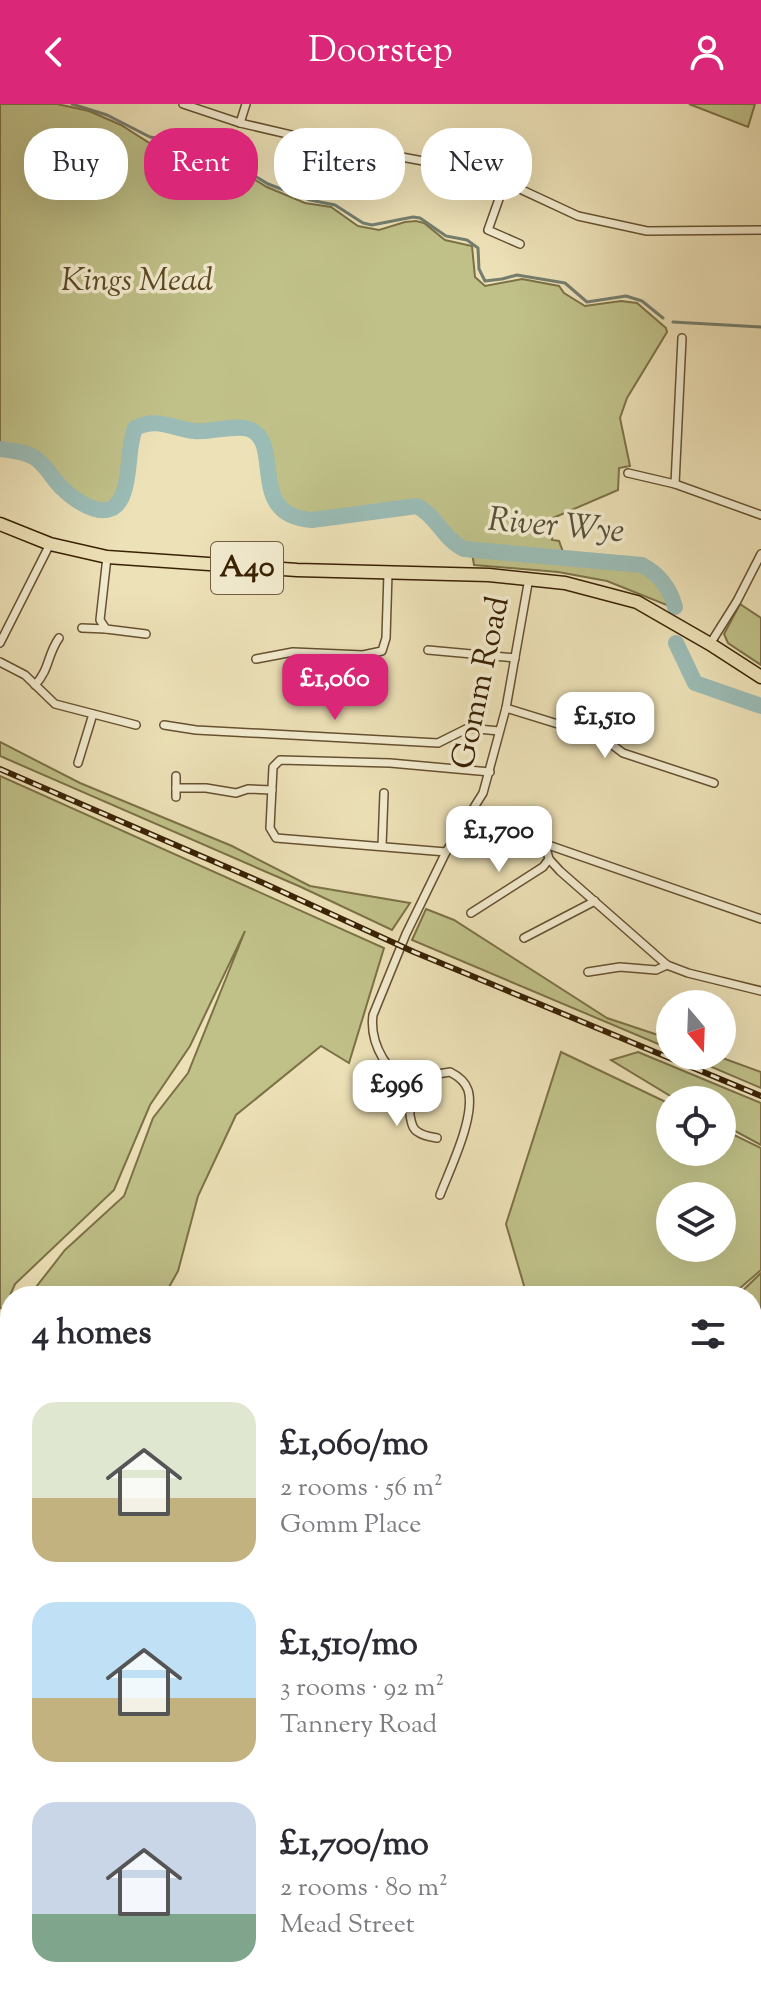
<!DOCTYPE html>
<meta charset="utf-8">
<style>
body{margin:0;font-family:"Sorts Mill Goudy",serif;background:#f7f7f7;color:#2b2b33;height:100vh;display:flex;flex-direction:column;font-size:30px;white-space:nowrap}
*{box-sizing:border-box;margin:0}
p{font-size:26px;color:#7c7c81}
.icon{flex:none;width:44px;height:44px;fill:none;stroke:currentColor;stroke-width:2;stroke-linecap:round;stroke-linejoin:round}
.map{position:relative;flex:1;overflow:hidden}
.drawer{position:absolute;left:0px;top:1182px;width:762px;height:712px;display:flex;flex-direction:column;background:#fff;border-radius:32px 32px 0 0;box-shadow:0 8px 32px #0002}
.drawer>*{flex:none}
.top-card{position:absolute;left:24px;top:24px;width:714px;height:72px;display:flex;gap:16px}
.needle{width:52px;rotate:161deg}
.controls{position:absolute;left:656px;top:886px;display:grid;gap:16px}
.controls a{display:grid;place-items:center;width:80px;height:80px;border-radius:50%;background:#fff;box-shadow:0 8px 32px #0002;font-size:40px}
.price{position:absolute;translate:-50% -68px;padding:0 18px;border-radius:16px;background:#fff;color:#222;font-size:26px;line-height:52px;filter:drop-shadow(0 2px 4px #0008)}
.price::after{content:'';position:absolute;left:50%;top:48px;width:24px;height:18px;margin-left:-12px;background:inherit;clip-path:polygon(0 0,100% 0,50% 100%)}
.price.current{background:#db2777;color:#fff}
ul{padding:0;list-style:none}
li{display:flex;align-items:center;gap:24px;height:200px;padding:0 32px}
li span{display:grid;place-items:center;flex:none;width:224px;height:160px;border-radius:24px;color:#555}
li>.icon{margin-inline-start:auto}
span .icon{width:96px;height:96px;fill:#fffc;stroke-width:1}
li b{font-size:34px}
h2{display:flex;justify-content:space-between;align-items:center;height:96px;padding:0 32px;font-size:34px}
.pill{padding:0 28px;border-radius:32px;background:#fff;box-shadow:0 8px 32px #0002;font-size:28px;line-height:72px}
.pill.current{background:#db2777;color:#fff}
header{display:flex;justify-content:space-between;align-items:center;height:104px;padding:0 32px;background:#db2777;color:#fff;font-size:36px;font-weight:600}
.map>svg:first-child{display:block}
.green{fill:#c0c189;stroke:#7c7146;stroke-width:2;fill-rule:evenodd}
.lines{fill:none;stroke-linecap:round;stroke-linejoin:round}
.stream{stroke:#747e6e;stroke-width:3}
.river{stroke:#9bbcb6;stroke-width:16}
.street-casing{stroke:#665130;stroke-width:10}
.primary-casing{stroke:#392103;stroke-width:15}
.street{stroke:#f3ecd0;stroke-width:7}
.primary{stroke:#ede1b7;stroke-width:12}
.rail-casing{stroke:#392103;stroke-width:6}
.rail{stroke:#f3ecd0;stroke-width:3;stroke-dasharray:9;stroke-linecap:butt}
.labels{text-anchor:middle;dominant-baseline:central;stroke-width:7;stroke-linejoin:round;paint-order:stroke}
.shield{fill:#f3ecd0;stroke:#715e40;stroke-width:2}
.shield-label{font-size:30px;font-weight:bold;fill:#392103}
.park-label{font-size:32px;font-style:italic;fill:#5b4924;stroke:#f3ecd0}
.street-label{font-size:32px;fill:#392103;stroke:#f3ecd0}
.water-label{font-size:34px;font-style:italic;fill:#565039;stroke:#f3ecd0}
</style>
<header><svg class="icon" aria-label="back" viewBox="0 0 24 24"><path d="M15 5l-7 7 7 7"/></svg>Doorstep<svg class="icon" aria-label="person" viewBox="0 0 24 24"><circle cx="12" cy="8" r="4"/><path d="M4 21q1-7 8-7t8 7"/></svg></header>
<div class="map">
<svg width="761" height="1894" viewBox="0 0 761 1894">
<rect width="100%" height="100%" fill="#ede1b7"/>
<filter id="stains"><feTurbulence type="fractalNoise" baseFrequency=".0025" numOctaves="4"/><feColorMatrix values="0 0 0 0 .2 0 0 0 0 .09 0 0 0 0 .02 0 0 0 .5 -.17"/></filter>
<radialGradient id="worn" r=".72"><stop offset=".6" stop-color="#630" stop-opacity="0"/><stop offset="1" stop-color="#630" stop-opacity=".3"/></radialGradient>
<!-- green -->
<g class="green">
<path d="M 0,0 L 57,0 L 89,7 L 121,21 L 151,40 L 161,40 L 212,57 L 222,65 L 234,70 L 247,71 L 267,83 L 305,99 L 331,103 L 358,122 L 379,126 L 405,118 L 416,117 L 424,119 L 445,136 L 472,142 L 475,173 L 485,182 L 522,175 L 559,182 L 564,189 L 585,202 L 621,197 L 637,199 L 666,224 L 667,228 L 627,294 L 620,314 L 630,362 L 619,364 L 618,386 L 553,414 L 552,436 L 559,437 L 563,448 L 460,440 C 446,429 440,407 423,401 C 388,387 323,426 295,410 C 261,392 280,339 255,325 C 242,318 226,325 212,325 C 189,327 168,316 146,315 C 120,329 128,342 125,367 C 123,378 119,389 116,400 L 106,406 L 79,396 L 53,371 L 38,351 L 29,346 L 0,341 Z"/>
<path d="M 689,0 L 755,0 L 748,23 Z"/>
<path d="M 472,449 L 514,454 L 569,456 L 647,465 L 672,491 L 674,504 L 607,477 L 558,468 L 474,461 Z"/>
<path d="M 740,500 L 761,514 L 761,561 L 728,539 L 724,530 Z"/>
<path d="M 0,638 L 80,679 L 232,742 L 310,782 L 410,799 L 392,826 L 301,783 L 0,652 Z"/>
<path d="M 0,672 L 384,844 L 349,959 L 321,942 L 236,1011 L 198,1092 L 178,1167 L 164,1192 L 29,1192 L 65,1146 L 124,1092 L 153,1014 L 188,969 L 245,827 L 190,942 L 150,1001 L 114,1086 L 15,1180 L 4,1205 L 0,1204 Z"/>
<path d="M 426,805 L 454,816 L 607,914 L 670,935 L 670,945 L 412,836 Z"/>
<path d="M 561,948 L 670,1000 L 670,1048 L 722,1048 L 722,1025 L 761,1044 L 761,1166 L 731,1192 L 527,1192 L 506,1120 ZM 670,1092 L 722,1092 L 722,1144 L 670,1144 Z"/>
<path d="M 638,948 L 761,999 L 761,1041 L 722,1020 L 722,996 L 677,996 L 611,956 Z"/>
<path d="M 686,952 L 717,952 L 761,968 L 761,984 Z"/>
<path d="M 761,1169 L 761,1465 L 752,1464 L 752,1192 L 737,1192 Z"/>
<path d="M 10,1216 L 10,1715 L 0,1717 L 0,1230 Z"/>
<path d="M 355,1884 L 399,1884 L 407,1888 L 408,1894 L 338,1894 Z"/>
</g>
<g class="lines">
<!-- stream -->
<g class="stream">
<path d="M 72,0 L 107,11 L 150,33 L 168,36 L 185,45 L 217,55 L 231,64 L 248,68 L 268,80 L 310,96 L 335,101 L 363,119 L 372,121 L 413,113 L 420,114 L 446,132 L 467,136 L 478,144 L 479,165 L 485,177 L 502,175 L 517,171 L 565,179 L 587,198 L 626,192 L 642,197 L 663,214"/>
<path d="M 673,218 L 761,223"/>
</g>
<!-- river -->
<g class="river">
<path d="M 0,345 C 12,347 25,347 35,354 C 46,361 51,373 60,382 C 76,398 111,423 123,390 C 131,369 127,346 135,324 C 157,313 171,324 194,327 C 210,329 235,320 249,325 C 285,338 245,412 312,416 L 417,402 C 437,412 443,435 464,445 L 642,461 C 659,470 670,484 675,503"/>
<path d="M 676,539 L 695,579 L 761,602"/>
</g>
<!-- street casing -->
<g class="street-casing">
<g id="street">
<path d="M 183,0 L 240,19 L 326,39 L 461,64 L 505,78 L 578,112 L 647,127 L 761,126"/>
<path d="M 240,19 L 246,0"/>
<path d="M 505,78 L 488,126 L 520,140"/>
<path d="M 628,369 L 675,380 L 761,411"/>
<path d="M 675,380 L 682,234"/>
<path d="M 107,453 L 100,516 L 106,525 L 146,530"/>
<path d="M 82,524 L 106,525"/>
<path d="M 0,539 L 50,440"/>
<path d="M 710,540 L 737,497 L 761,450"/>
<path d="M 428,546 L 515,554"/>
<path d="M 256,555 L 293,548 L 363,551 L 382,547 L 386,534 L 388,469"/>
<path d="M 0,558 L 25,571 L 55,600 L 136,621"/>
<path d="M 35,581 C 50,565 47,551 59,534"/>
<path d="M 506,604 L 587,629 L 607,637 L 623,649 L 714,679"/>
<path d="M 164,621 L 196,626 L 438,639 L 468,624 L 499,627"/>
<path d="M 78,659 L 93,610"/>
<path d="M 176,672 L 176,693"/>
<path d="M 176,684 L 206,684 L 236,689 L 248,685 L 272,686"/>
<path d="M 468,713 L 761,815"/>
<path d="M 545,740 L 549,755 L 560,767 L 667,861 L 688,869 L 761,887"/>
<path d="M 382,742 L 384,689"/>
<path d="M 446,748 L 276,734 L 270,724 L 273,663 L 280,656 L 390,659 L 490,668"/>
<path d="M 471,809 L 543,763 L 549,755"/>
<path d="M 524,834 L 595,797"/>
<path d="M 588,868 L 620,863 L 656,866 L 667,861"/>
<path d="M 416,985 C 389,973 369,940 373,911 L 406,830 L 446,748 L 483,689 L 506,604 L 529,474"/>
<path d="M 437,1034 C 432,1033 423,1032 418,1028 C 412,1025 411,1017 410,1011 C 407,987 428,970 450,968 C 458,972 465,977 468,986 C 476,1012 450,1065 440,1091"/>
<path d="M 752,1564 L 761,1568"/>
<path d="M 752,1612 L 761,1579"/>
<path d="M 752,1723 L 761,1736"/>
<path d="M 542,1894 L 544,1884"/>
<path d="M 679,1894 L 681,1884"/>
</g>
</g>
<!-- primary casing -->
<g class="primary-casing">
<path id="primary" d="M 0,420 L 50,440 L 107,453 L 297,466 L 489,471 L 565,479 L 637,498 L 710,540 L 761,573"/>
</g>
<!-- street -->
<use href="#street" class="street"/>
<!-- primary -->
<use href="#primary" class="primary"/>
<!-- rail casing -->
<g class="rail-casing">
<path id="rail" d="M 0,665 L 261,778 L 414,848 L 761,992"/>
</g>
<!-- rail -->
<use href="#rail" class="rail"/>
</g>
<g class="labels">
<!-- shield labels -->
<rect class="shield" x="211" y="438" width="72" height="52" rx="6"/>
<g class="shield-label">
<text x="247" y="464">A40</text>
</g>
<!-- park labels -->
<g class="park-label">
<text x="137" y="178">Kings Mead</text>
</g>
<!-- street labels -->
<g class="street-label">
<text transform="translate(482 579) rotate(-78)">Gomm Road</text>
</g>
<!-- water labels -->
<g class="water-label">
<text transform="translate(556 423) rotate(5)">River Wye</text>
</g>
</g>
<rect width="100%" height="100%" filter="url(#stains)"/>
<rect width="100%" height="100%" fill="url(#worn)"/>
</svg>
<div class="controls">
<a><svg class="needle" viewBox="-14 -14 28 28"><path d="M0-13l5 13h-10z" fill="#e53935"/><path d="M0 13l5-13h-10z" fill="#7c7c81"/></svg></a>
<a><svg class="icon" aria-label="locate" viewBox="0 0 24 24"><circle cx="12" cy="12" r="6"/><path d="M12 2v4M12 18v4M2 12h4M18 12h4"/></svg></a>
<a><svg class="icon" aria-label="layers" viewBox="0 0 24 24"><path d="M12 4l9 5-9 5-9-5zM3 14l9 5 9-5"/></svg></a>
</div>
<b class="price current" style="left:335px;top:618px">£1,060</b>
<b class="price" style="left:605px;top:656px">£1,510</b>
<b class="price" style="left:499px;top:770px">£1,700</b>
<b class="price" style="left:397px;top:1024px">£996</b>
<div class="top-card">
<a class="pill">Buy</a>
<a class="pill current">Rent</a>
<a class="pill">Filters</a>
<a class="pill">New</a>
</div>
<section class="drawer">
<h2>4 homes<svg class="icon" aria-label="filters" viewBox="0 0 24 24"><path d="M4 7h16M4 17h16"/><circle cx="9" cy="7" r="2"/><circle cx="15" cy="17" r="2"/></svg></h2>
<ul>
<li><span style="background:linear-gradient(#dfe7d0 60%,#c2b280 0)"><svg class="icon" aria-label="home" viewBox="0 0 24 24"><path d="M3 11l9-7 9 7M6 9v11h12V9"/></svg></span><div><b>£1,060/mo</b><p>2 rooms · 56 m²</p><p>Gomm Place</p></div></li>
<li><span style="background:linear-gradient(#bfe0f5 60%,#c2b280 0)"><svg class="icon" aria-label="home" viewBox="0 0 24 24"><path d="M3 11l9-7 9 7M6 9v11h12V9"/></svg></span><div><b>£1,510/mo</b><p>3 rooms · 92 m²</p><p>Tannery Road</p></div></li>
<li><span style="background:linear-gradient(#c9d6e8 70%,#7fa58c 0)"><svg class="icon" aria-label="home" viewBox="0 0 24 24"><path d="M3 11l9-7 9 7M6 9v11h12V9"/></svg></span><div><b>£1,700/mo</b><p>2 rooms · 80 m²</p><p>Mead Street</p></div></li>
</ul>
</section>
</div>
